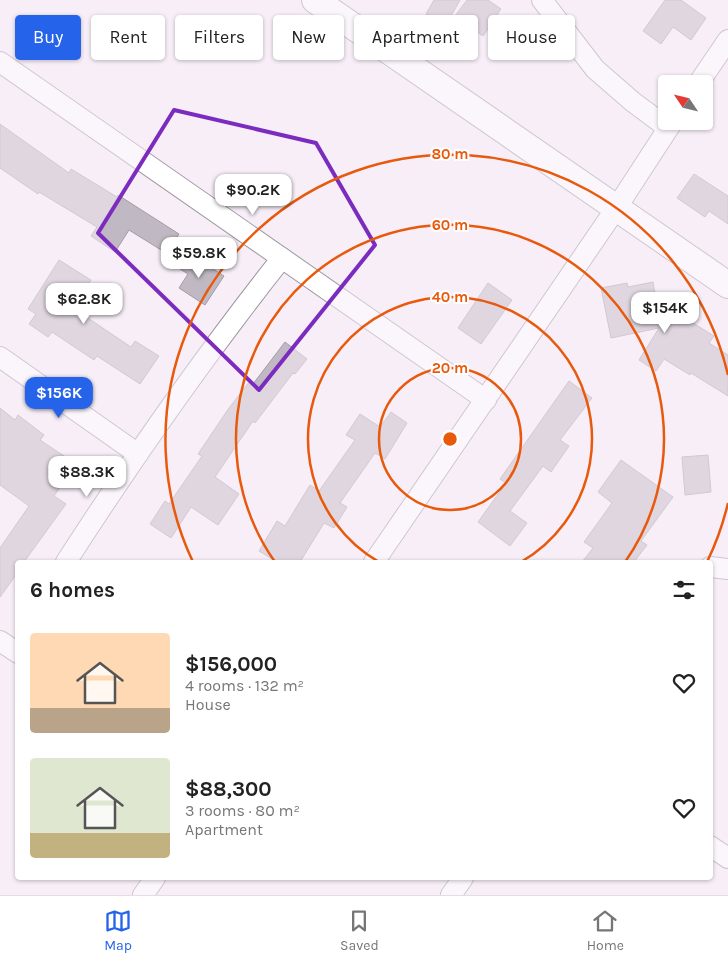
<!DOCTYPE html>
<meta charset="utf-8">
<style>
body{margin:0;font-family:Karla,sans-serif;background:#f2f2f2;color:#222;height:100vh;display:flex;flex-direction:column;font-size:19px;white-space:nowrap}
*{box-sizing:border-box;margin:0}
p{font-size:16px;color:#767676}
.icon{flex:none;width:28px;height:28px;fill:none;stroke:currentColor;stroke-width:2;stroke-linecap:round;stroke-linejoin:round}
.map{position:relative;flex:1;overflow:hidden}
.panel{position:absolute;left:15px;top:560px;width:698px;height:320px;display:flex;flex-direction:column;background:#fff;border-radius:5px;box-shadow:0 1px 4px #0004}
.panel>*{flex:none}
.top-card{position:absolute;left:15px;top:15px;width:699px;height:45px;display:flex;gap:10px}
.needle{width:32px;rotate:305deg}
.fabs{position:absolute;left:658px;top:75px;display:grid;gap:10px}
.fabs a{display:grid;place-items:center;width:55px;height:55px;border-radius:5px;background:#fff;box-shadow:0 1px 4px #0004;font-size:25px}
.price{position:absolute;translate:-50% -42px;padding:0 11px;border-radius:10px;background:#fff;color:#222;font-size:16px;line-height:32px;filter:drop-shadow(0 1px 2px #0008)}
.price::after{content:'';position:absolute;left:50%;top:30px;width:15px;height:11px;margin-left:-8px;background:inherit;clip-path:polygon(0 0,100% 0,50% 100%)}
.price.selected{background:#2563eb;color:#fff}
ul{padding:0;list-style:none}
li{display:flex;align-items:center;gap:15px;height:125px;padding:0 15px}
li span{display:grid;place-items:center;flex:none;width:140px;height:100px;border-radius:5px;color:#555}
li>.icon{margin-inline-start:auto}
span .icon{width:60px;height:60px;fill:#fffc;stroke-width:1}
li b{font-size:21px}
h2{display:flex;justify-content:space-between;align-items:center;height:60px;padding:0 15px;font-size:21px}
.pill{padding:0 18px;border-radius:5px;background:#fff;box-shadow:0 1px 4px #0004;font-size:18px;line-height:45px}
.pill.selected{background:#2563eb;color:#fff}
.tabs{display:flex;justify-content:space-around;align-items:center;height:70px;border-top:1px solid #e0e0e0;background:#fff;font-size:14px;color:#767676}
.tabs a{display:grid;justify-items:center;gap:2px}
.tabs .selected{color:#2563eb}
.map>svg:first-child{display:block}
.building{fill:#c0b9c3;stroke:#a39ca5}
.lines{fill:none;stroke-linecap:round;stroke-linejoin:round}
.minor-casing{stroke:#9e97a0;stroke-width:22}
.tertiary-casing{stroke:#9e97a0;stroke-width:28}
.minor{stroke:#fff;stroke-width:20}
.tertiary{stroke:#fff;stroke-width:26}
.marked{fill:none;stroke:#7b2cbf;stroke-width:4;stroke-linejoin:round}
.ring{fill:none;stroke:#e8590c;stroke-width:2.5}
.centre{fill:#e8590c;stroke:#fff;stroke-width:2.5}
.ring-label{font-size:15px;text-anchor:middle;font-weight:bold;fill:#e8590c;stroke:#fff;stroke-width:4;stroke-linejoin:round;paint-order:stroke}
</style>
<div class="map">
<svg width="728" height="895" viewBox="0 0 728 895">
<rect width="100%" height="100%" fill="#f7eef8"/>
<!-- building -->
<g class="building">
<path d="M 434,0 L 460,0 L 446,25 L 426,14 Z"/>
<path d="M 467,0 L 488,0 L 501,9 L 483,36 L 455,16 Z"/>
<path d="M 665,0 L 681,0 L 706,18 L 691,40 L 673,27 L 661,44 L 643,31 Z"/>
<path d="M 0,124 L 69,173 L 71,169 L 117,197 L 118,195 L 179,234 L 166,253 L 129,230 L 115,252 L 91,236 L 97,227 L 39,192 L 38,194 L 0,168 Z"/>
<path d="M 694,174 L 728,196 L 728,224 L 709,211 L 705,217 L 677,198 Z"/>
<path d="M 187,252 L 224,276 L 205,305 L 179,288 L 188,274 L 177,267 Z"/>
<path d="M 59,260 L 91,280 L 73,308 L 131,347 L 135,341 L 159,356 L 140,384 L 97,356 L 94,360 L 52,332 L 48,337 L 29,324 L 36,314 L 28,309 Z"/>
<path d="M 653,282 L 656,300 L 714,336 L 709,343 L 728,355 L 728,396 L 691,373 L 690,375 L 664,359 L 656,371 L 639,360 L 659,328 L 611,338 L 601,288 L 627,283 L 628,287 Z"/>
<path d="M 488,283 L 512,300 L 481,344 L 458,328 Z"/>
<path d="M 285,342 L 307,359 L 295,374 L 293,373 L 255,423 L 253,421 L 215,477 L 239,494 L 218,525 L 191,507 L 171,538 L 150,524 L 165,501 L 169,504 L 202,456 L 198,454 L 229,408 L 250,381 L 253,384 Z"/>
<path d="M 569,381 L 592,398 L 560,440 L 569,446 L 551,472 L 543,466 L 510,511 L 527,523 L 510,546 L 478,522 L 506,483 L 500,479 Z"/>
<path d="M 0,408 L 15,420 L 18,415 L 44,435 L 40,440 L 76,464 L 54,496 L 66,504 L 24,562 L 18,562 L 18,572 L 0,597 L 0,548 L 29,506 L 0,485 Z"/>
<path d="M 391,412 L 407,423 L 385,459 L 375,453 L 340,503 L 347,507 L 334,528 L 324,523 L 300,562 L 277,562 L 259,551 L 277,521 L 285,526 L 310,485 L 319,491 L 355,440 L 346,435 L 360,414 L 380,427 Z"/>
<path d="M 708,455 L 711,492 L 685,495 L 682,457 Z"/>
<path d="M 621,460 L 673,497 L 641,541 L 647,545 L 634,562 L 582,562 L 593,548 L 584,542 L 612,503 L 598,492 Z"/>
</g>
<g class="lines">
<!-- minor casing -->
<g class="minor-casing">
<g id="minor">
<path d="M 542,0 L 595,69 L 633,102 L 668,128"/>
<path d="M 0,62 L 486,400"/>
<path d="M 698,84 L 728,40"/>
<path d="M 0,357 L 138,454"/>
<path d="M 66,562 C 133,458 205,355 282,258"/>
<path d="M 374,562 L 617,207 L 673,121"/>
<path d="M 710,567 L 728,569"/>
<path d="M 0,641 L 18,653"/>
<path d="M 710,846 L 728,858"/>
<path d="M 143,895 L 155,878"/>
<path d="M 451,895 L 463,878"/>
</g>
</g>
<!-- tertiary casing -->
<g class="tertiary-casing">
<path id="tertiary" d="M 315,0 L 728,285"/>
</g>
<!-- minor -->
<use href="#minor" class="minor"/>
<!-- tertiary -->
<use href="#tertiary" class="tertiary"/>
</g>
<!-- marked area -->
<path d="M0 0H728V895H0ZM 174,110 L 316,143 L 375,245 L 259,390 L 98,233 Z" fill="#f7eef8" fill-opacity=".55" fill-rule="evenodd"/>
<path class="marked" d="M 174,110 L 316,143 L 375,245 L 259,390 L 98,233 Z"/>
<!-- distance rings -->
<g class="ring">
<circle cx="450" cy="439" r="71"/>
<path d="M379 562A142 142 0 1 1 521 562"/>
<path d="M275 562A214 214 0 1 1 625 562"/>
<path d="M728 503A285 285 0 0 1 707 562M193 562A285 285 0 1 1 728 375"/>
</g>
<circle cx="450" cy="439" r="8" class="centre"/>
<g class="ring-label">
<text x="450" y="159">80 m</text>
<text x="450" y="230">60 m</text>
<text x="450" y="302">40 m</text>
<text x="450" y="373">20 m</text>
</g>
</svg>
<div class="fabs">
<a><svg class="needle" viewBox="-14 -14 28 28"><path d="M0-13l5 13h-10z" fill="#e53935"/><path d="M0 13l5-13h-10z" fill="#767676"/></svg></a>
</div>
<b class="price" style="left:253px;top:216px">$90.2K</b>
<b class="price" style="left:199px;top:279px">$59.8K</b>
<b class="price" style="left:84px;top:325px">$62.8K</b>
<b class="price" style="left:665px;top:334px">$154K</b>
<b class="price selected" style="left:59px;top:419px">$156K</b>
<b class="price" style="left:87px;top:498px">$88.3K</b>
<div class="top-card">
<a class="pill selected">Buy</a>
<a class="pill">Rent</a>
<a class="pill">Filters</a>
<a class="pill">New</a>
<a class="pill">Apartment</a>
<a class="pill">House</a>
</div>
<section class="panel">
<h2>6 homes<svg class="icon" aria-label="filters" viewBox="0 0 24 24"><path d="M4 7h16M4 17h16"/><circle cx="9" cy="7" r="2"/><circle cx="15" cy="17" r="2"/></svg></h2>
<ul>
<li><span style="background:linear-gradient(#ffd9b3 75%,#b9a48a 0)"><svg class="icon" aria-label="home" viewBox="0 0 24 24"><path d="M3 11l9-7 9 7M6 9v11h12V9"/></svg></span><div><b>$156,000</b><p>4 rooms · 132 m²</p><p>House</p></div><svg class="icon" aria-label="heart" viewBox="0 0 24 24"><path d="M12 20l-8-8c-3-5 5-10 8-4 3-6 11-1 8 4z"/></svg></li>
<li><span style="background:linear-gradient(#dfe7d0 75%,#c2b280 0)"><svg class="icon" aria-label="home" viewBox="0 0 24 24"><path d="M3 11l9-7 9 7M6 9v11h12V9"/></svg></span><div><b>$88,300</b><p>3 rooms · 80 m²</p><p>Apartment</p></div><svg class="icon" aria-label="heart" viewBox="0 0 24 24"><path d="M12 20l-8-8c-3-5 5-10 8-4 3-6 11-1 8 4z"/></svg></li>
</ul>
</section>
</div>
<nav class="tabs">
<a class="selected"><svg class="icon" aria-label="map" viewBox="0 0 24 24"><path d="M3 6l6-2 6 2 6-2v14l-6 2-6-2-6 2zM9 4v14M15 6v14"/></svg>Map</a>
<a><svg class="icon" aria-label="saved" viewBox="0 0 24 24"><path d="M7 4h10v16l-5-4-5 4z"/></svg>Saved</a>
<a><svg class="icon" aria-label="home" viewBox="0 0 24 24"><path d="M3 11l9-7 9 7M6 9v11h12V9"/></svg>Home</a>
</nav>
